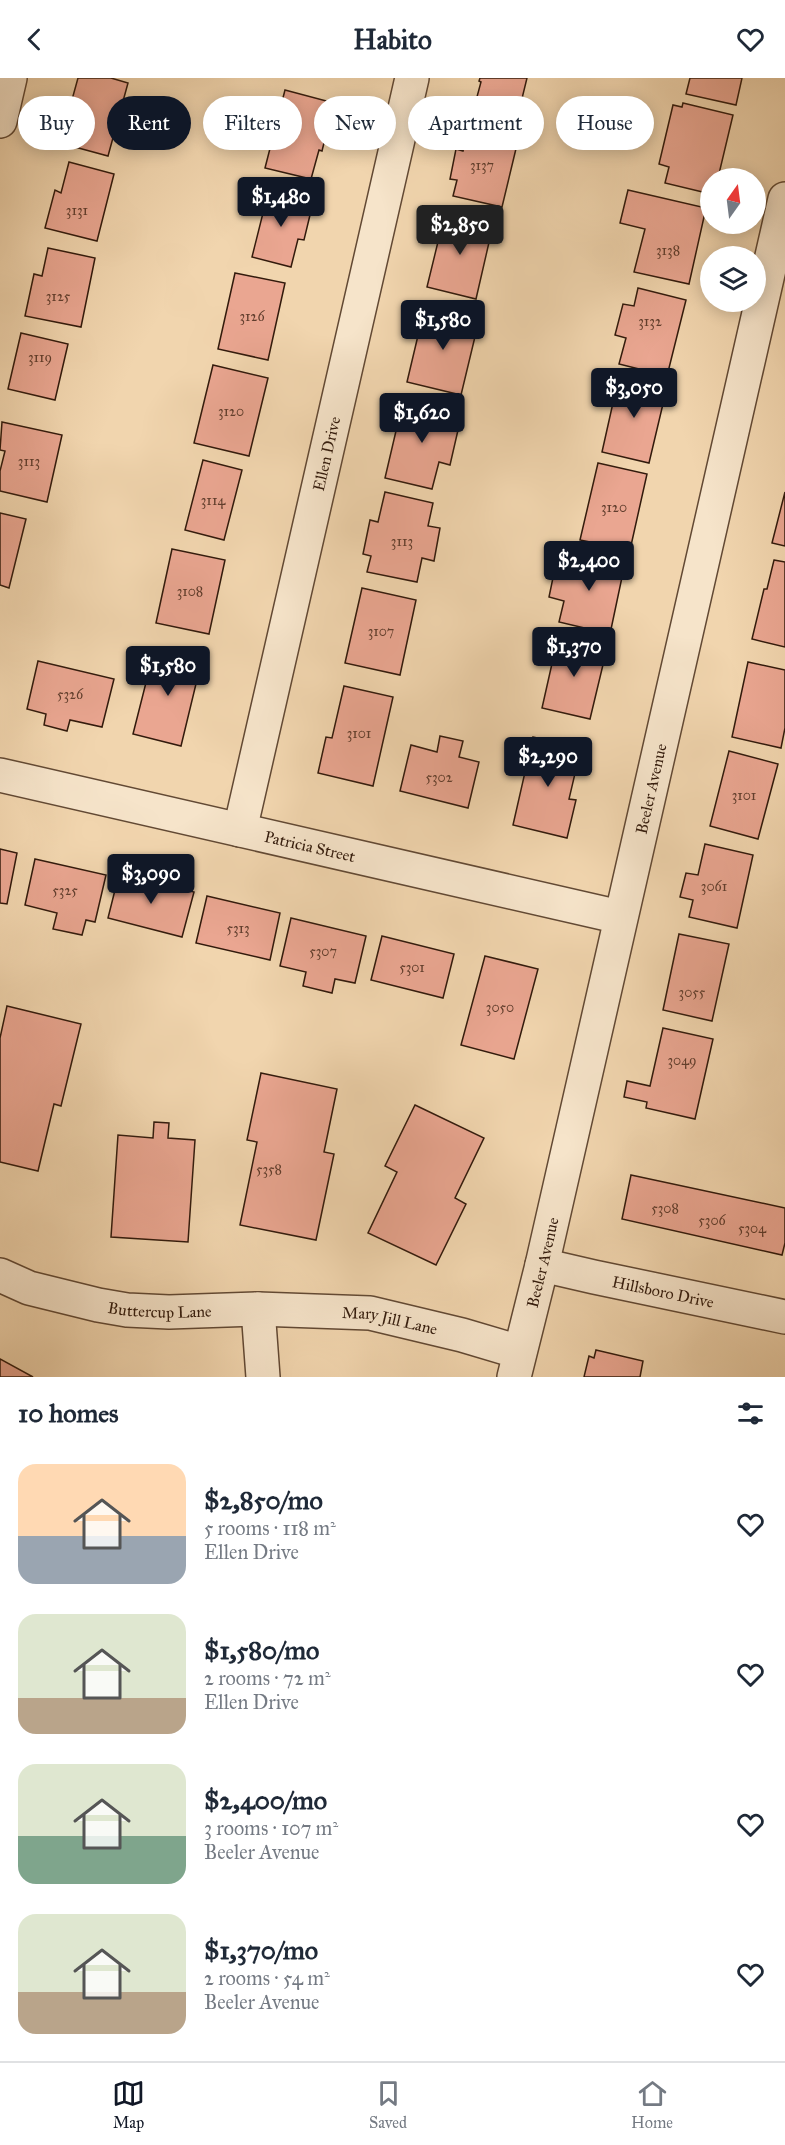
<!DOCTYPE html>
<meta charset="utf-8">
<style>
body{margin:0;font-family:"IM FELL Great Primer",serif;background:#f2f2f3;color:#1f2937;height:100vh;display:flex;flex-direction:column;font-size:22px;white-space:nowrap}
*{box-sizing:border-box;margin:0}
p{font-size:20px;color:#747a83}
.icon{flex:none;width:33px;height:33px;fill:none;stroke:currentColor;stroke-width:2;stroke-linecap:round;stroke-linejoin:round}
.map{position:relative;height:1299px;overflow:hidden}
.details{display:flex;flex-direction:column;background:#fff;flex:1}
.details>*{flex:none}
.banner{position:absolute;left:18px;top:18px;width:750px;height:54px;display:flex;gap:12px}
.needle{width:39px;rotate:14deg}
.fabs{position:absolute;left:700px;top:90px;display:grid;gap:12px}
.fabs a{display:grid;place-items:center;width:66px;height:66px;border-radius:50%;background:#fff;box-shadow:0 3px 15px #0003;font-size:30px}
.price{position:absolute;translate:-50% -51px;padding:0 14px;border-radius:6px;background:#111827;color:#fff;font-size:20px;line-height:39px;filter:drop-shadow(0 2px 3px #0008)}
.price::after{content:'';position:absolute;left:50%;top:36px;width:18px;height:14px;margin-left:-9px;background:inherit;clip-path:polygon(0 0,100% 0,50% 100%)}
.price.current{background:#222;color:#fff}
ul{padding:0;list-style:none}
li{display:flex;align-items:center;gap:18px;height:150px;padding:0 18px}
li span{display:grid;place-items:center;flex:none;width:168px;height:120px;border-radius:18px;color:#555}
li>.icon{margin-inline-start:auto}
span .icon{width:72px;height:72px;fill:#fffc;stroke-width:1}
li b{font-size:26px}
h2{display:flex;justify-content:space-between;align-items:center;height:72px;padding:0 18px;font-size:26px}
.chip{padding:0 21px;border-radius:27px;background:#fff;box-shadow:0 3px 15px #0003;font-size:21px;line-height:54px}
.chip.current{background:#111827;color:#fff}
header{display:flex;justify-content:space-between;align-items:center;height:78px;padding:0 18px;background:#fff;font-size:27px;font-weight:700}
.tab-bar{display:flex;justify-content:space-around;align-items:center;height:84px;border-top:2px solid #e0e1e3;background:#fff;font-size:16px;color:#747a83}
.tab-bar a{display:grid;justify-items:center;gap:3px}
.tab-bar .current{color:#111827}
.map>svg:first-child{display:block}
.building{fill:#eaa691;stroke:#321a0c;stroke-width:1.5}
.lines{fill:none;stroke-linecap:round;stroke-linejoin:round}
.street-casing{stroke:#624934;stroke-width:36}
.street{stroke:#f6e4ca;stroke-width:33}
.labels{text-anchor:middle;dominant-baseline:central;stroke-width:4.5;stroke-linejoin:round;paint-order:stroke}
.number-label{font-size:14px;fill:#603d2d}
.street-label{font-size:16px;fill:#321a0c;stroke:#f6e4ca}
</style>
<header><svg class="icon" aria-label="back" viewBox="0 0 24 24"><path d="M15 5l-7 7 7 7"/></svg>Habito<svg class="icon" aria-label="heart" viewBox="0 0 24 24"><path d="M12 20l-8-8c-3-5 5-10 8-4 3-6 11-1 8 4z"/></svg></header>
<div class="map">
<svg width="785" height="1299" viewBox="0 0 785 1299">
<rect width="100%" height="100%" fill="#f1d5ae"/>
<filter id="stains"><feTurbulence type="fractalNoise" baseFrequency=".00333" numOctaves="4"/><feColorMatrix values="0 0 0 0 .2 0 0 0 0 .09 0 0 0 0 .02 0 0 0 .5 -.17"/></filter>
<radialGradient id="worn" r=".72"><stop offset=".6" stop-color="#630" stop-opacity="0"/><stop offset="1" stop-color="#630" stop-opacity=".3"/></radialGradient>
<!-- building -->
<g class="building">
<path d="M 78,0 L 111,0 L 128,5 L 108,78 L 60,65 Z"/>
<path d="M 480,0 L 527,0 L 517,41 L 474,30 L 481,4 L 479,3 Z"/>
<path d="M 690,0 L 742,0 L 736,27 L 686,16 Z"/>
<path d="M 285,12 L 334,25 L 322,73 L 319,72 L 311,101 L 265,90 Z"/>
<path d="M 683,25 L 733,37 L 718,100 L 711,100 L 711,116 L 665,105 L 669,89 L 659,86 L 673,27 L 682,29 Z"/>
<path d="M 471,42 L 520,54 L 502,129 L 453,118 L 457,102 L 450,101 L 456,71 L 463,73 Z"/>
<path d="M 69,84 L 114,96 L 97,163 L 45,150 L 55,112 L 61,115 Z"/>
<path d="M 269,111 L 309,120 L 305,136 L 310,137 L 304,162 L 298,161 L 291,189 L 252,179 Z"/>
<path d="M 628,112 L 706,130 L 689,206 L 634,194 L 645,151 L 620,145 Z"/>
<path d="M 445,135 L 493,147 L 476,221 L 427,209 Z"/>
<path d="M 48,170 L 95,180 L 81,249 L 25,238 L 34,196 L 42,198 Z"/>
<path d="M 235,195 L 285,205 L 268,282 L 218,271 Z"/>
<path d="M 638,210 L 686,222 L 667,298 L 619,286 L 626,260 L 615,257 L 623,226 L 634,228 Z"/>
<path d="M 425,228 L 479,242 L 461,317 L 407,304 Z"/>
<path d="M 21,255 L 68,266 L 55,322 L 8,311 Z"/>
<path d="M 213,287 L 268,300 L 249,378 L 194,365 Z"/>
<path d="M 619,298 L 667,309 L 649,385 L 602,374 Z"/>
<path d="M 403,323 L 450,334 L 449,336 L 461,339 L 450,387 L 439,384 L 432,411 L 385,400 Z"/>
<path d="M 2,344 L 62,357 L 47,424 L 0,413 L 0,393 L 5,373 L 0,372 Z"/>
<path d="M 203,382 L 242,392 L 224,462 L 185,452 Z"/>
<path d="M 598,385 L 647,396 L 630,472 L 580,462 Z"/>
<path d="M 385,414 L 433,425 L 428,448 L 440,450 L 434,483 L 422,480 L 417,504 L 367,494 L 371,478 L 363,476 L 370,442 L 378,444 Z"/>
<path d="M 785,414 L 785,468 L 772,465 Z"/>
<path d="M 0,435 L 26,441 L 9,510 L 0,507 Z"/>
<path d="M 172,471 L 225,482 L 209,556 L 156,545 Z"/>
<path d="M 577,474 L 625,485 L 610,556 L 559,544 L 564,523 L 549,519 L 555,490 L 573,494 Z"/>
<path d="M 774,482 L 785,484 L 785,569 L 752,561 L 764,511 L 767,511 Z"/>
<path d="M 362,510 L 416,522 L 400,597 L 345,585 Z"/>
<path d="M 558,559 L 607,570 L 590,641 L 542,630 Z"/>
<path d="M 155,569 L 202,581 L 181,668 L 133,656 Z"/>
<path d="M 38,583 L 114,601 L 102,649 L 70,642 L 67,653 L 44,647 L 46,636 L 27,631 Z"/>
<path d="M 748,584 L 785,592 L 785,650 L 781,670 L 732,659 Z"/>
<path d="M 344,608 L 393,619 L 373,708 L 318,695 L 326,659 L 332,660 Z"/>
<path d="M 440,658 L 463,663 L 459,679 L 479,684 L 468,730 L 400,713 L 411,667 L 437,674 Z"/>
<path d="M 533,659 L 581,670 L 569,721 L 576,722 L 567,760 L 513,747 Z"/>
<path d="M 729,673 L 778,686 L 758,761 L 710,748 Z"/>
<path d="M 705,766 L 753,777 L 737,850 L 689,839 L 693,822 L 680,819 L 686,795 L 698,797 Z"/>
<path d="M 0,771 L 17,775 L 7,826 L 0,825 Z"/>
<path d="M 35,781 L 106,797 L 95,844 L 86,842 L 82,857 L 53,851 L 57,835 L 25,827 Z"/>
<path d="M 119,796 L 194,814 L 182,859 L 108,840 Z"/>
<path d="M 207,818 L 280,835 L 270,882 L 196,865 Z"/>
<path d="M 291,840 L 366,858 L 355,905 L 335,901 L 332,915 L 303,908 L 306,894 L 280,888 Z"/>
<path d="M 679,856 L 729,866 L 712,943 L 663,932 Z"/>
<path d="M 382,858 L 454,876 L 443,920 L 371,902 Z"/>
<path d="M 485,878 L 538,891 L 514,981 L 461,967 Z"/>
<path d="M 7,928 L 81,946 L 61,1028 L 54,1026 L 38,1093 L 0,1084 L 0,960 Z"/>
<path d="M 663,950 L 713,961 L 695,1041 L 646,1030 L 647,1024 L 624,1019 L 627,1003 L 650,1008 Z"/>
<path d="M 261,995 L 337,1011 L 324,1074 L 334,1076 L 316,1162 L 240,1147 L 257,1064 L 247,1062 Z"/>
<path d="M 415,1027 L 484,1060 L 455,1120 L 466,1126 L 436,1187 L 368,1155 L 397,1094 L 385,1088 Z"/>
<path d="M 154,1044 L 169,1045 L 168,1060 L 195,1062 L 188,1164 L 111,1159 L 118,1057 L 153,1060 Z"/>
<path d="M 631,1097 L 785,1130 L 785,1165 L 782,1177 L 622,1141 Z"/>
<path d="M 596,1272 L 643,1283 L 640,1299 L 584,1299 L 589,1278 L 594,1280 Z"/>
<path d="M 0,1281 L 33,1299 L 0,1299 Z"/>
</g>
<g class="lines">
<!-- street casing -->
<g class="street-casing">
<g id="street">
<path d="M 0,43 L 10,0"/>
<path id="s1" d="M 0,697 L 620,839"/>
<path id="s2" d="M 240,752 L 412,0"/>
<path id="s3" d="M 542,1187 L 594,1199 L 785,1239"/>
<path id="s4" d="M 0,1197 L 29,1210 L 98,1227 L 127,1232 L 169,1234 L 258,1231 L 370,1235 L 462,1257 L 519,1274"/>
<path d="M 258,1231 L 263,1299"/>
<path id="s5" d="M 514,1299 L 542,1187 L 785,121"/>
</g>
</g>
<!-- street -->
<use href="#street" class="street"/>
</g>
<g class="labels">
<!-- number labels -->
<g class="number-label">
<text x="482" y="87">3137</text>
<text x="77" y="132">3131</text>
<text x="668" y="172">3138</text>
<text x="58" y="218">3125</text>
<text x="252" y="238">3126</text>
<text x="650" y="243">3132</text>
<text x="40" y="279">3119</text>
<text x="231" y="333">3120</text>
<text x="29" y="383">3113</text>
<text x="213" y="422">3114</text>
<text x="614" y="429">3120</text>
<text x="402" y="463">3113</text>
<text x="190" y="513">3108</text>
<text x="381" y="553">3107</text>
<text x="70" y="616">5326</text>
<text x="359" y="655">3101</text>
<text x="439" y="699">5302</text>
<text x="744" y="717">3101</text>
<text x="714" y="808">3061</text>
<text x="65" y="812">5325</text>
<text x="238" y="850">5313</text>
<text x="323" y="873">5307</text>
<text x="412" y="889">5301</text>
<text x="692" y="914">3055</text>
<text x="500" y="929">3050</text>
<text x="682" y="982">3049</text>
<text x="269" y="1091">5358</text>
<text x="665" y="1130">5308</text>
<text x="712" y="1142">5306</text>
<text x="752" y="1150">5304</text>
</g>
<!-- street labels -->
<g class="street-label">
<text stroke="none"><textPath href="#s2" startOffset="386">Ellen Drive</textPath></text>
<text stroke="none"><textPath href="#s5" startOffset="604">Beeler Avenue</textPath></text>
<text stroke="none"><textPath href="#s1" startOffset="318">Patricia Street</textPath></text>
<text stroke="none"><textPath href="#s5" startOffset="118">Beeler Avenue</textPath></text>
<text stroke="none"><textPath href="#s3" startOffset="124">Hillsboro Drive</textPath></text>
<text stroke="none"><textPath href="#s4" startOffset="165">Buttercup Lane</textPath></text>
<text stroke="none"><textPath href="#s4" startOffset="396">Mary Jill Lane</textPath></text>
</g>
</g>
<rect width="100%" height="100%" filter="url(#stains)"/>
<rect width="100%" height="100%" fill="url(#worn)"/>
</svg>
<div class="fabs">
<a><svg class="needle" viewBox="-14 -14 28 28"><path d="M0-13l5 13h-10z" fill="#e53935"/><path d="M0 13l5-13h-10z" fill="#747a83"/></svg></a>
<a><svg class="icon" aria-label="layers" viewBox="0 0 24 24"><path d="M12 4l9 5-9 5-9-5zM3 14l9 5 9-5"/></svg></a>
</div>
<b class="price" style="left:281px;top:150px">$1,480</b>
<b class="price current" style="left:460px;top:178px">$2,850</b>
<b class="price" style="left:443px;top:273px">$1,580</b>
<b class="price" style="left:634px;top:341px">$3,050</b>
<b class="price" style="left:422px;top:366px">$1,620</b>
<b class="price" style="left:589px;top:514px">$2,400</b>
<b class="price" style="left:574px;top:600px">$1,370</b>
<b class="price" style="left:168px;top:619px">$1,580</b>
<b class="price" style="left:548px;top:710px">$2,290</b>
<b class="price" style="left:151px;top:827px">$3,090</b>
<div class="banner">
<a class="chip">Buy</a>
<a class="chip current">Rent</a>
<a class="chip">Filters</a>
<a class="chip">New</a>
<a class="chip">Apartment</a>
<a class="chip">House</a>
</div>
</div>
<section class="details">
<h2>10 homes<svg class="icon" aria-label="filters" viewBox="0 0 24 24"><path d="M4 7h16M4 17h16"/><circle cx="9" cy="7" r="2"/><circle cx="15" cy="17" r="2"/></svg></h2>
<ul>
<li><span style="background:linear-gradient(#ffd9b3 60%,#9aa5b1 0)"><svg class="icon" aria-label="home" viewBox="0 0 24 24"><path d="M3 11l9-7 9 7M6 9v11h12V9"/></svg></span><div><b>$2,850/mo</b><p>5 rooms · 118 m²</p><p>Ellen Drive</p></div><svg class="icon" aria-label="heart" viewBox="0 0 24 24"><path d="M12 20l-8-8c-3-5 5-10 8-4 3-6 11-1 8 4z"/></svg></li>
<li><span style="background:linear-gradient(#dfe7d0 70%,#b9a48a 0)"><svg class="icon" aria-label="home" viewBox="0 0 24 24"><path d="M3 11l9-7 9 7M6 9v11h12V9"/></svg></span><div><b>$1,580/mo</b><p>2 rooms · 72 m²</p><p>Ellen Drive</p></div><svg class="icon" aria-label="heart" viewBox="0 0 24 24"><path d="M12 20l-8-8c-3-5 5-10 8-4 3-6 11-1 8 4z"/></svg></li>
<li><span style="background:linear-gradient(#dfe7d0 60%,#7fa58c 0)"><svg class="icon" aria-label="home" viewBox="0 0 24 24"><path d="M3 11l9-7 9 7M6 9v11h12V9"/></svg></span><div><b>$2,400/mo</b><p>3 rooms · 107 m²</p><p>Beeler Avenue</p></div><svg class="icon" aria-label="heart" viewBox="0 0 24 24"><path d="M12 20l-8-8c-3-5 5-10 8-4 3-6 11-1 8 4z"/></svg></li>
<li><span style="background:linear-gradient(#dfe7d0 65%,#b9a48a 0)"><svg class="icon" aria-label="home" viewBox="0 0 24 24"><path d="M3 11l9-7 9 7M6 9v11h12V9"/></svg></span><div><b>$1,370/mo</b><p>2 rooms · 54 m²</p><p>Beeler Avenue</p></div><svg class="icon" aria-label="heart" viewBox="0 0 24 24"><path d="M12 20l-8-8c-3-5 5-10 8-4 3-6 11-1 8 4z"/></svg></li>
</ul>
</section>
<nav class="tab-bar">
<a class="current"><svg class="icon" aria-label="map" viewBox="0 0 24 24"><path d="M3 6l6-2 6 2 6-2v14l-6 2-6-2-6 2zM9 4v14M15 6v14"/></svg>Map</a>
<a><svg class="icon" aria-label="saved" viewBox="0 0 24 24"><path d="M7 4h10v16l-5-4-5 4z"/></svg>Saved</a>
<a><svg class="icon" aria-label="home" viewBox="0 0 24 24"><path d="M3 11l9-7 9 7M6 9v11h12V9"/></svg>Home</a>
</nav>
